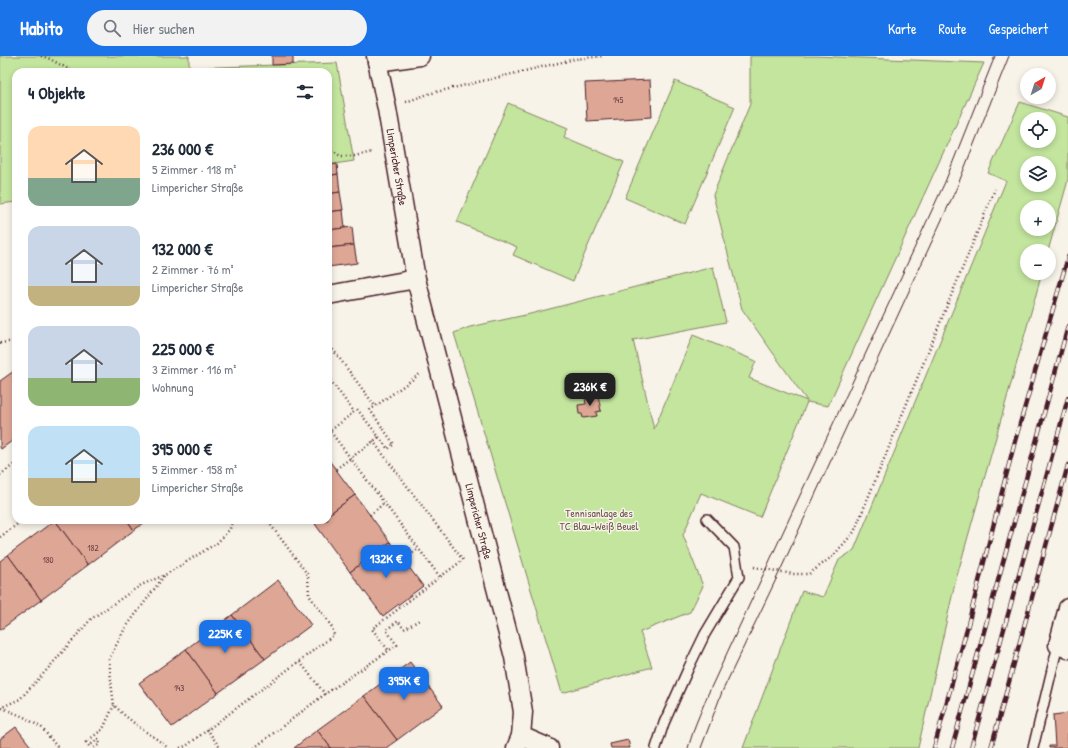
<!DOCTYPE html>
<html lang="de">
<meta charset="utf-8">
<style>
body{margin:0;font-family:"Patrick Hand",sans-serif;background:#f2f2f3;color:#1f2937;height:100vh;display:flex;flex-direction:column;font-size:15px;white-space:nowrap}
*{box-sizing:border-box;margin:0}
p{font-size:13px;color:#747a83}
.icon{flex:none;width:22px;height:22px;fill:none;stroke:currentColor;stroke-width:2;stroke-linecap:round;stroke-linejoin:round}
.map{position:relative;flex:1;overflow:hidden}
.drawer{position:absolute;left:12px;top:12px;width:320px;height:456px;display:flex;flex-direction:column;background:#fff;border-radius:12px;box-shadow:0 2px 6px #0003}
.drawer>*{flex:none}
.needle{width:26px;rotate:39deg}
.tools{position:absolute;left:1020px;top:12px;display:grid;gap:8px}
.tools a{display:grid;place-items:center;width:36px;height:36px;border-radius:50%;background:#fff;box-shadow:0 2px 6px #0003;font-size:20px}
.price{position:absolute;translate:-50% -34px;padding:0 9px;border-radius:8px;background:#1a73e8;color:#fff;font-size:13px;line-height:26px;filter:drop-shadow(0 1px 2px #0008)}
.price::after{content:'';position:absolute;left:50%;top:24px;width:12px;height:9px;margin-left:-6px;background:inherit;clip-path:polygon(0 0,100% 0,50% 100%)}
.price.selected{background:#222;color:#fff}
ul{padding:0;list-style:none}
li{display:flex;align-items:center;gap:12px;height:100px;padding:0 16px}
li span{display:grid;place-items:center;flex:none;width:112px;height:80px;border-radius:12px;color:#555}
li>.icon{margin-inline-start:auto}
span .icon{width:48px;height:48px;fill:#fffc;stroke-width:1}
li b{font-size:17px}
h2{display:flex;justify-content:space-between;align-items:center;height:48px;padding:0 16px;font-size:17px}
header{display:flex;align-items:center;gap:24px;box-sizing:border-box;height:56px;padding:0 20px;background:#1a73e8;color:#fff}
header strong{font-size:19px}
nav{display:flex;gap:22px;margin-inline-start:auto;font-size:14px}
.search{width:280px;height:36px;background:#f2f2f3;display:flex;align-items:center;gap:10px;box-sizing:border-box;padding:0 14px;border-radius:22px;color:#747a83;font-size:15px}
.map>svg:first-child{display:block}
.green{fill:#c3e59e;stroke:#868264;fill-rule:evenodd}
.building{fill:#dea795;stroke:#4a1f2b}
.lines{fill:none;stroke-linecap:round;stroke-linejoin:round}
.service-casing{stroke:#4a1f2b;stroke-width:12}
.minor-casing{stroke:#4a1f2b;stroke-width:21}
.path{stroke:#4a1f2b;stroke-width:2.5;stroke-dasharray:1 3;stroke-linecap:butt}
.service{stroke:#f7f3e8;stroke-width:9}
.minor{stroke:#f7f3e8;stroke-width:18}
.tram{stroke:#4a1f2b;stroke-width:1}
.rail-casing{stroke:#4a1f2b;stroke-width:4.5}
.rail{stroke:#f7f3e8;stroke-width:3;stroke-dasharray:9;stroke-linecap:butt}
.labels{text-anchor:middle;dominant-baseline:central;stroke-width:3;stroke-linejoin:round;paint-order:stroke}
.number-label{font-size:9px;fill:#6f4146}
.street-label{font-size:11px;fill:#4a1f2b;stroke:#f7f3e8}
.park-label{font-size:11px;fill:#685048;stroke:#f7f3e8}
</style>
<header>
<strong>Habito</strong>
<div class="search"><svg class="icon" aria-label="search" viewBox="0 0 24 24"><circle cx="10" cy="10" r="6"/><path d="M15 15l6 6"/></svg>Hier suchen</div>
<nav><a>Karte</a><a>Route</a><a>Gespeichert</a></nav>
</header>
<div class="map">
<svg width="1068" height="692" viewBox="0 0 1068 692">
<rect width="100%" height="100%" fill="#f7f3e8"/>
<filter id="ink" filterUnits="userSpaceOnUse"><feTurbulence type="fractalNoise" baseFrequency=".025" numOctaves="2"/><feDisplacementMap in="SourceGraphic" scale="8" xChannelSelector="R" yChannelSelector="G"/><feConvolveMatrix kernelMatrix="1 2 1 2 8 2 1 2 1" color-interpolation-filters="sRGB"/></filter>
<g filter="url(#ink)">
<!-- green -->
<g class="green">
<path d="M 0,0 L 189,0 L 189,12 L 337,7 L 354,105 L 328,109 L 328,16 L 16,16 L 16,146 L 0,148 Z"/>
<path d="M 750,0 L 816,0 L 984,7 L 828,350 L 807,346 L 760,461 L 701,437 L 683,479 L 703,530 L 690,556 L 640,576 L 652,611 L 562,637 L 454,277 L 470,271 L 530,258 L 713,211 L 726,266 L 633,284 L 654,373 L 693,279 L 756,305 L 749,322 L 807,345 L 742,253 L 713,139 L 750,48 Z"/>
<path d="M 675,25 L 735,51 L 685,168 L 625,142 Z"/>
<path d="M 1020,46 L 1068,61 L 1068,124 L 1048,195 L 1027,195 L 1027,217 L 1042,217 L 955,527 L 918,692 L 743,692 L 802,535 L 823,541 L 839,504 L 854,494 L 1006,125 L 988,117 ZM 1027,63 L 1049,63 L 1049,85 L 1027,85 ZM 1027,107 L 1049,107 L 1049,129 L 1027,129 ZM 1027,151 L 1049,151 L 1049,173 L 1027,173 Z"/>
<path d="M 508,47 L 568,72 L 564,81 L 624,106 L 573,225 L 513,199 L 517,191 L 457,166 Z"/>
</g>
<!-- building -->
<g class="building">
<path d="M 272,0 L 293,0 L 293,8 L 272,9 Z"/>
<path d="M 650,24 L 652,61 L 587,65 L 585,27 Z"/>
<path d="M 337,108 L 338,118 L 328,120 L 328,109 Z"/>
<path d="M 338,118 L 340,136 L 328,138 L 328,120 Z"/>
<path d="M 340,136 L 343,154 L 328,156 L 328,138 Z"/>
<path d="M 343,154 L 345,172 L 328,174 L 328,156 Z"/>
<path d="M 352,171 L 354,189 L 328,192 L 328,174 Z"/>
<path d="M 354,189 L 357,207 L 328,211 L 328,192 Z"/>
<path d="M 14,315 L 16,317 L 16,382 L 1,393 L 0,391 L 0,325 Z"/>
<path d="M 598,339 L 601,355 L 596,356 L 597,360 L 583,362 L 582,358 L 579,358 L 578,349 L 586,348 L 585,341 Z"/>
<path d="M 328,403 L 355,439 L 328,459 Z"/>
<path d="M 355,439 L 390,486 L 350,516 L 315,468 L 321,464 L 328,464 L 328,459 Z"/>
<path d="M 55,464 L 88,509 L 41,544 L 8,499 Z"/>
<path d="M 55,464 L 127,464 L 134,474 L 88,509 Z"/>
<path d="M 127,464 L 148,464 L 134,474 Z"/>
<path d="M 390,486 L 423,530 L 383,560 L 350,516 Z"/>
<path d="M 8,499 L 41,544 L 0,574 L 0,505 Z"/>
<path d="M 278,524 L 311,569 L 265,603 L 232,559 Z"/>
<path d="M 232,559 L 265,603 L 218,637 L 186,593 Z"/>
<path d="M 186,593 L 218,637 L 172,671 L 139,627 Z"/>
<path d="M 410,606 L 443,650 L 397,684 L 364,640 Z"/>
<path d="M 364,640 L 397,684 L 386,692 L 331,692 L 317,674 Z"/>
<path d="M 1068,657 L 1068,692 L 1049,692 L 1049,690 L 1055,690 L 1053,659 Z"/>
<path d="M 16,671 L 32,692 L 0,692 L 0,683 Z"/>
<path d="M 317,674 L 331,692 L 294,692 Z"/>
<path d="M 628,684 L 630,692 L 611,692 L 610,688 Z"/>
</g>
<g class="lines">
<!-- service casing -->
<g class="service-casing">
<g id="service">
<path d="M 656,692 L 664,667 L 689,611 L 705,578 L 739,521 L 734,491 L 707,463"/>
<path d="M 1033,692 L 1058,589"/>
</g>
</g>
<!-- minor casing -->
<g class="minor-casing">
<g id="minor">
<path id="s1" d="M 376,0 L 387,53 L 416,223 L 514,601 L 523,656 L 521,680 L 516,692"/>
<path d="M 377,6 L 420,0"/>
<path d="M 328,239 L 416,223"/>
<path d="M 1068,552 L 1058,589 L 1068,593"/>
<path d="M 521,680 L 549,692"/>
</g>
</g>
<!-- path -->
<g class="path">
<path d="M 41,0 L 48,2 L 74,16"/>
<path d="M 406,46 L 428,38 L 575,3 L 603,0"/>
<path d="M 328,93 L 334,95 L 340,100 L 354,100 L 373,96"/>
<path d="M 0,287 L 16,285"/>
<path d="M 328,287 L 375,350"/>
<path d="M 328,321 L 354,356 L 330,375"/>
<path d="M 328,377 L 330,375 L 440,521 L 372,573 L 389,595"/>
<path d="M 379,381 L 388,393 L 394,388 L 370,354 L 420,318"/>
<path d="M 373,385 L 463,504 L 440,521"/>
<path d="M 336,413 L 379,381 L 357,353"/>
<path d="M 0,419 L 16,407"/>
<path d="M 370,459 L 384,447"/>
<path d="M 0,481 L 23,464"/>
<path d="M 403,504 L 418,493"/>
<path d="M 754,511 L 793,518 L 809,518 L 833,500 L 854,476 L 995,133"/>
<path d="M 164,520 L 124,574 L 109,603 L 112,634 L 114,649 L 123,658 L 139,671 L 158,684 L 168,692"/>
<path d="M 300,606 L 325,638"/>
<path d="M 0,652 L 20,643 L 45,616 L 91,563 L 141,529 L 165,519 L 217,487 L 230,473 L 232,464"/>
<path d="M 2,652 L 24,661 L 42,672 L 58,692"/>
<path d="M 207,673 L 220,692"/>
<path d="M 94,692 L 100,688 L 98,683 L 89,690 L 86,686 L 103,673 L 114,649"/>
<path d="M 180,692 L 186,690 L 334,579 L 332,571 L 309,539 L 308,519 L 267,464"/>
<path d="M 254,692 L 325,638 L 397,589 L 386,574 L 398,565 L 404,573 L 421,563"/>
</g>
<!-- service -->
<use href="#service" class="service"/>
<!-- minor -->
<use href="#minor" class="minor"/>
<!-- tram -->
<g class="tram">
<path d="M 688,692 L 695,670 L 708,638 L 945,126 L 995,0"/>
<path d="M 701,692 L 722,636 L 780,515 L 957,131 L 1009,0"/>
</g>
<!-- rail casing -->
<g class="rail-casing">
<g id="rail">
<path d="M 934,692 L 965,580 L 1015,385 L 1068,201"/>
<path d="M 952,692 L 1068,270"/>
<path d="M 971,692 L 1068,342"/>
<path d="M 991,692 L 1068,409"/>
</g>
</g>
<!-- rail -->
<use href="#rail" class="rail"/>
</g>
</g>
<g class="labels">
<!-- number labels -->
<g class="number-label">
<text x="618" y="44">145</text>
<text x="93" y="492">182</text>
<text x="48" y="504">180</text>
<text x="179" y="632">143</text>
</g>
<!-- street labels -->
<g class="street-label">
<text stroke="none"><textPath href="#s1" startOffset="113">Limpericher Straße</textPath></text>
<text stroke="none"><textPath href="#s1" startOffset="477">Limpericher Straße</textPath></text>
</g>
<!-- park labels -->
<g class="park-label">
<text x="599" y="457">Tennisanlage des<tspan x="599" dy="13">TC Blau-Weiß Beuel</tspan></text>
</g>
</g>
</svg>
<div class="tools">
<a><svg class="needle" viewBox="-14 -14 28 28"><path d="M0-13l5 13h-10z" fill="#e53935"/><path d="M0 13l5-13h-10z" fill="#747a83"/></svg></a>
<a><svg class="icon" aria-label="locate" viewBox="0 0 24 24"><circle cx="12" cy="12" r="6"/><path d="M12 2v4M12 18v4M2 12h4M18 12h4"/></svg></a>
<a><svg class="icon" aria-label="layers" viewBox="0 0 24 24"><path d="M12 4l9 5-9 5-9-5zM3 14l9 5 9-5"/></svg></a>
<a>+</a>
<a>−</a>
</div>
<b class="price selected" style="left:590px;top:351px">236K €</b>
<b class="price" style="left:386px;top:523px">132K €</b>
<b class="price" style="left:225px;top:598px">225K €</b>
<b class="price" style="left:404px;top:645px">395K €</b>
<section class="drawer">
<h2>4 Objekte<svg class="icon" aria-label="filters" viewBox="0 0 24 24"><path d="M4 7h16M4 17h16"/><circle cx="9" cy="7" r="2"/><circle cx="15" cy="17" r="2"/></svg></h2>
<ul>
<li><span style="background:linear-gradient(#ffd9b3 65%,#7fa58c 0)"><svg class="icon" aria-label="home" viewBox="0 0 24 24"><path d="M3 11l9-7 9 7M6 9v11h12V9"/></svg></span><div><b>236 000 €</b><p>5 Zimmer · 118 m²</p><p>Limpericher Straße</p></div></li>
<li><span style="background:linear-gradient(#c9d6e8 75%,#c2b280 0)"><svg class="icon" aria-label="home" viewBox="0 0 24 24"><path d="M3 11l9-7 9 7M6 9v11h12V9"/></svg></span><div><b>132 000 €</b><p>2 Zimmer · 76 m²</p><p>Limpericher Straße</p></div></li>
<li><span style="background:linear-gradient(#c9d6e8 65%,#8fb573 0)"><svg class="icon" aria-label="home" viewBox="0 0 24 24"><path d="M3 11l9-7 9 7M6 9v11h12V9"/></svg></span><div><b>225 000 €</b><p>3 Zimmer · 116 m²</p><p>Wohnung</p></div></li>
<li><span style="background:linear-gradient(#bfe0f5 65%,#c2b280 0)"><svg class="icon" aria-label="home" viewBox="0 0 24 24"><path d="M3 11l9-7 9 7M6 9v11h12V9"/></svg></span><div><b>395 000 €</b><p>5 Zimmer · 158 m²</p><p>Limpericher Straße</p></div></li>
</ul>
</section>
</div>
